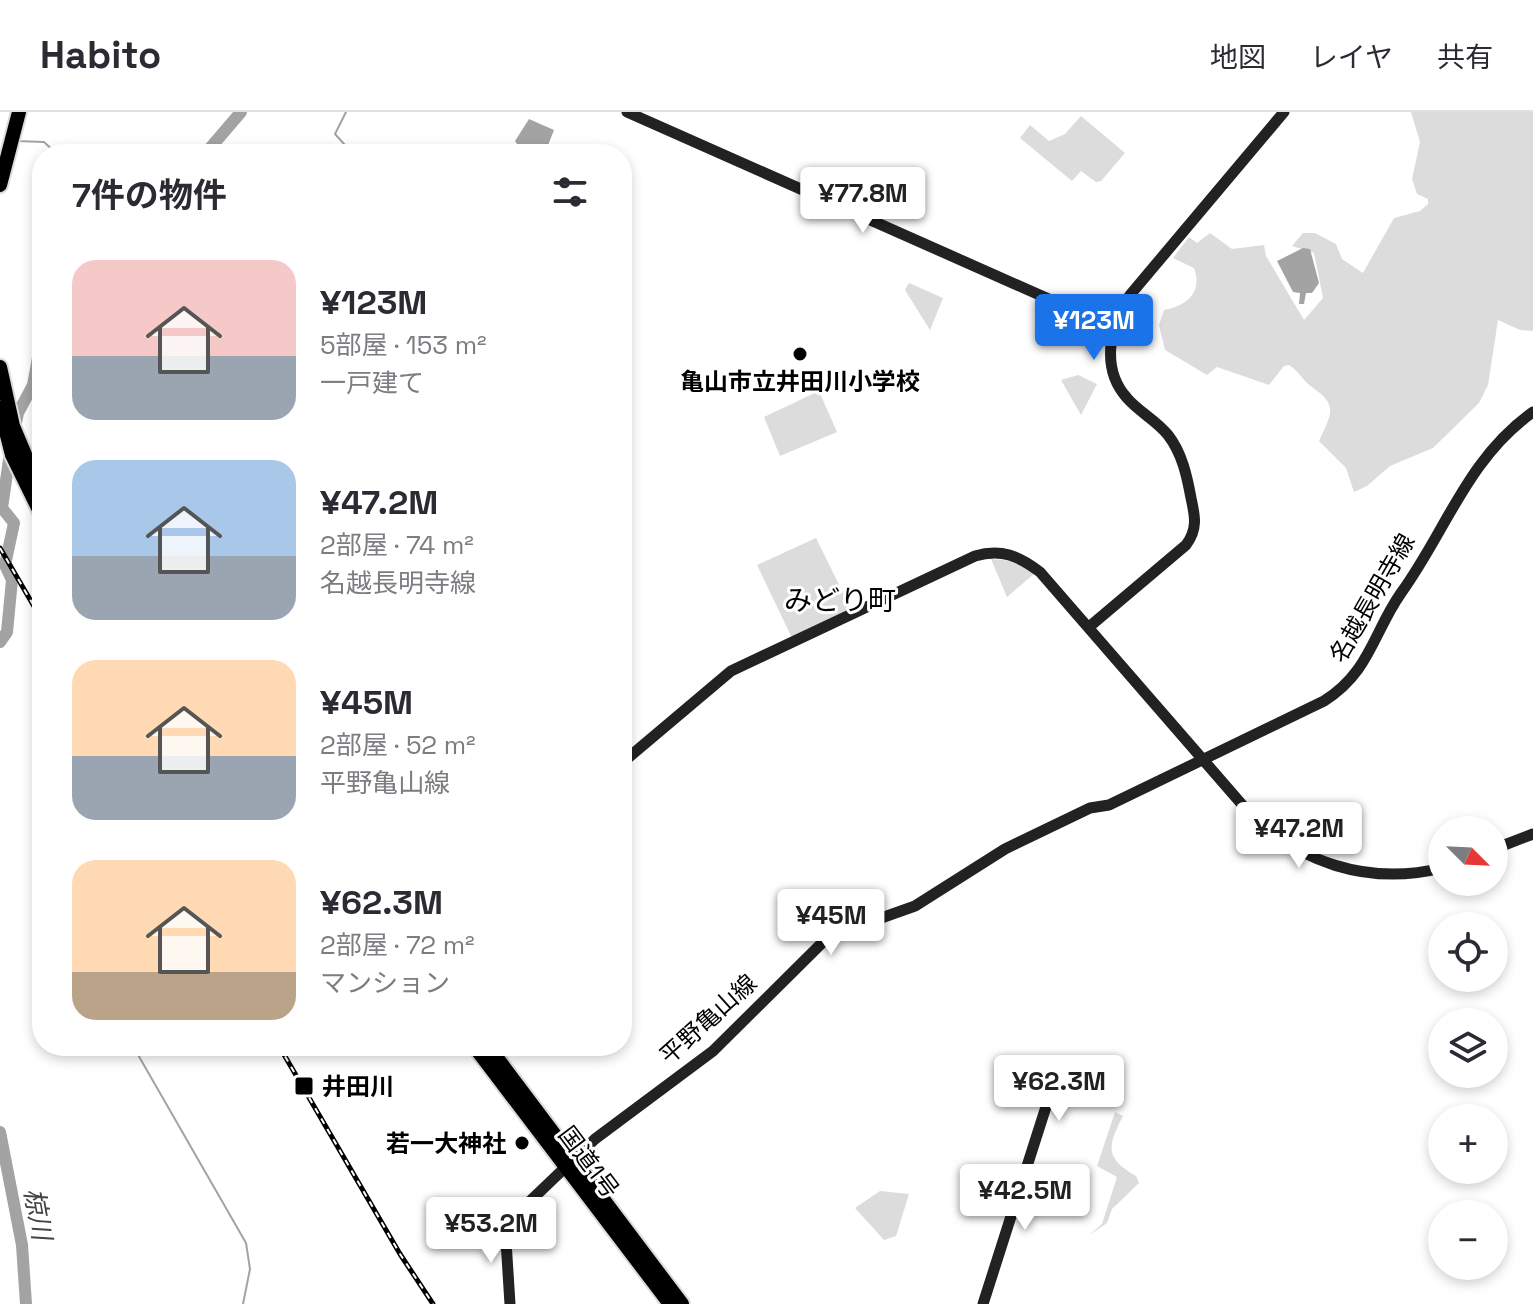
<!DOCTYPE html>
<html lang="ja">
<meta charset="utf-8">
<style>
body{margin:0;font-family:"Space Grotesk","Noto Sans JP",sans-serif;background:#f2f2f3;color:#2b2b33;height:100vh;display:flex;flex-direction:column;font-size:30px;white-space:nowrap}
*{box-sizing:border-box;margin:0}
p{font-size:26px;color:#7c7c81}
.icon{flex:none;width:44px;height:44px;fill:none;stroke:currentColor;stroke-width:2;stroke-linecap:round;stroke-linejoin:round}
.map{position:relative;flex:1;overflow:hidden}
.sheet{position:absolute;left:32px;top:32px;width:600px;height:912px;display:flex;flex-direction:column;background:#fff;border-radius:32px;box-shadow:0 4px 12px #0003}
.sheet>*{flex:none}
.needle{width:52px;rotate:114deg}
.tools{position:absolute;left:1428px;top:704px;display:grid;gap:16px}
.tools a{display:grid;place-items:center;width:80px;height:80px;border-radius:50%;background:#fff;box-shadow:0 4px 12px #0003;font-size:40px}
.price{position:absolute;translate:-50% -68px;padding:0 18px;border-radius:8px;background:#fff;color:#222;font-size:26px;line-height:52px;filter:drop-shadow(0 2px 4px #0008)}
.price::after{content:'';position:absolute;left:50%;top:48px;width:24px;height:18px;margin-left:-12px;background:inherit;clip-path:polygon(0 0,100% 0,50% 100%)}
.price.selected{background:#1a73e8;color:#fff}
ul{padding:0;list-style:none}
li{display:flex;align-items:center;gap:24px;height:200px;padding:0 40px}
li span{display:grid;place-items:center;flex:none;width:224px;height:160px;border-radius:24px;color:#555}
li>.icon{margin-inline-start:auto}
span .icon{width:96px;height:96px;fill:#fffc;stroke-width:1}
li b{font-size:34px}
h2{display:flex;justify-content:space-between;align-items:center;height:96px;padding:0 40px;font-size:34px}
header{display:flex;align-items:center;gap:48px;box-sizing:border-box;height:112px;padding:0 40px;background:#fff;border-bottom:2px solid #e1e1e2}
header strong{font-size:38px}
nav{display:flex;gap:44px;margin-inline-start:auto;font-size:28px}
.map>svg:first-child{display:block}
.green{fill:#dcdcdc}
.water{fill:#a3a3a3}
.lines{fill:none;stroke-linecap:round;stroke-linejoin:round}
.stream{stroke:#a3a3a3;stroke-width:2}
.river{stroke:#a3a3a3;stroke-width:12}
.highway-casing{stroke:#dbdbdb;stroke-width:18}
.secondary{stroke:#222;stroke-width:11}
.highway{stroke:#000;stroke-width:14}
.rail-casing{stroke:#000;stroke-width:5}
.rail{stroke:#fff;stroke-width:2;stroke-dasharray:6;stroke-linecap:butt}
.poi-dot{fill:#000;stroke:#fff;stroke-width:3}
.labels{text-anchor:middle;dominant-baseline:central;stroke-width:6;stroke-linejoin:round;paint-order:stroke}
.poi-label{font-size:24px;font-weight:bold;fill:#000;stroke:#fff}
.street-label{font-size:24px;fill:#000;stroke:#fff}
.water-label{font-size:26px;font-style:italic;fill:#444;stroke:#fff}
.quarter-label{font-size:28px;fill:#000;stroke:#fff}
</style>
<header>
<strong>Habito</strong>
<nav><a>地図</a><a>レイヤ</a><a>共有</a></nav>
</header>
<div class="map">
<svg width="1533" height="1192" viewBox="0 0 1533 1192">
<rect width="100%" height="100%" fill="#fff"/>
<!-- green -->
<g class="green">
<path d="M 1411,0 L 1533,0 L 1533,219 L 1520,218 L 1498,208 L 1488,273 L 1479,291 L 1433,336 L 1390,354 L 1367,374 L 1354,380 L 1346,356 L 1319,329 C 1331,302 1339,294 1312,275 C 1303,269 1299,259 1289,253 L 1284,254 L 1269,273 L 1217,255 L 1207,263 L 1165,238 L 1159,213 L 1164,198 C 1187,194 1203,180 1194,156 L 1173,146 L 1189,125 L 1197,131 L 1210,121 L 1232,137 L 1264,133 L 1266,144 L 1304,208 L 1323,186 L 1314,141 L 1292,134 L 1303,121 L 1315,121 L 1336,132 L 1342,147 L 1363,161 L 1394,106 L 1420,99 L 1428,92 L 1428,87 L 1417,82 L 1412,67 L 1420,30 Z"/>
<path d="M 1081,4 L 1125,41 L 1101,69 L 1096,70 L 1081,59 L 1072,69 L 1020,26 L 1030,13 L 1049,29 L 1065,22 Z"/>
<path d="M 909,171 L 943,186 L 930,218 L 905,178 Z"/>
<path d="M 1078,263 L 1097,272 L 1081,303 L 1061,268 Z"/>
<path d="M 819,279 L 837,320 L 780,344 L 764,305 Z"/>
<path d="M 816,426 L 851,497 L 792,526 L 757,453 Z"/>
<path d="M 991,447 L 1013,449 L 1035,461 L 1007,485 Z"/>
<path d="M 1115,1000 L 1123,1004 C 1107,1035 1105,1046 1136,1064 L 1139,1071 L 1112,1097 L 1107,1111 L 1088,1124 L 1102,1112 L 1117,1065 L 1097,1054 Z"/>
<path d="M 880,1079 L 909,1082 L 896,1124 L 884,1128 L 855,1096 Z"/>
</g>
<!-- water -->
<g class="water">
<path d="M 529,7 L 554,18 L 547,36 L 538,34 L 536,39 L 517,32 L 515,29 Z"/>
<path d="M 1303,136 L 1310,137 L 1319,171 L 1312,181 L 1306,181 L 1304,192 L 1299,192 L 1300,181 L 1293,180 L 1277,149 Z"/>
</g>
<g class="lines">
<!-- stream -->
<g class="stream">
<path d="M 16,29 L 44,30 L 57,42"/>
<path d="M 342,42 L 345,33 L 335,22 L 346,0"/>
<path d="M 133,934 L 246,1131 L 250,1157 L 243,1192"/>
</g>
<!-- river -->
<g class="river">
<path d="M 205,42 L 241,0"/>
<path d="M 15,316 L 18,301 L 33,273 L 42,224"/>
<path d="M 0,530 L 7,520 L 12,468 L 5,453 L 14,411 L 2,396 L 11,334"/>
<path d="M 0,1020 L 22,1133 L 26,1192"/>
</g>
<!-- highway casing -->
<g class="highway-casing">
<g id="highway">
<path d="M 0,73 L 19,0"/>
<path d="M 0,255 L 13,314 L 42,383"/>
<path d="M 0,296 L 12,343 L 42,404"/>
<path d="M 474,934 L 670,1192"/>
<path d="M 488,934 L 682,1192"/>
</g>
</g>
<!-- secondary -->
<g class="secondary">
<path d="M 627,0 L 1114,216"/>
<path d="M 1089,515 L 1186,433 C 1198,417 1195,404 1191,386 C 1187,364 1182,341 1168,323 C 1156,308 1139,300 1127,286 C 1100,256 1110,213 1130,183 L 1284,0"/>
<path d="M 622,651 L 731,559 L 975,444 C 1001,436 1019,444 1040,460 L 1245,696 C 1296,751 1369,774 1442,756"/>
<path d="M 1494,737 L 1533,722"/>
<path d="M 510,1192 L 505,1113 L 595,1027 L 713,939 L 828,825 L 915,794 L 1005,737 L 1090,696 L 1109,693 L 1324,589 C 1370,560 1373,521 1401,481 C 1446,419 1467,347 1533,300"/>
<path d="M 983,1192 L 1052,976"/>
</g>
<!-- highway -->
<use href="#highway" class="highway"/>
<!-- rail casing -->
<g class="rail-casing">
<g id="rail">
<path d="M 0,436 L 42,508"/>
<path d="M 279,934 L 400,1142 L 433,1192"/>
</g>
</g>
<!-- rail -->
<use href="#rail" class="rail"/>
</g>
<!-- markers -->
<g class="poi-dot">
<circle cx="800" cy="242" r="8"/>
<rect x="294" y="964" width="20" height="20" rx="4"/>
<circle cx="522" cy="1031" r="8"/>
</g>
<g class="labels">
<!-- poi labels -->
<g class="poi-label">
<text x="800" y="269">亀山市立井田川小学校</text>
<text x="322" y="974" text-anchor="start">井田川</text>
<text x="506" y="1031" text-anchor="end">若一大神社</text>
</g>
<!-- street labels -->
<g class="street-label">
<text transform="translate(1372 486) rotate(-60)">名越長明寺線</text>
<text transform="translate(708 907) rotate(-42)">平野亀山線</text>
<text transform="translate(589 1050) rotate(53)">国道1号</text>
</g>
<!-- water labels -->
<g class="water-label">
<text transform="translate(38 1102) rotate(80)">椋川</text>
</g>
<!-- quarter labels -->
<g class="quarter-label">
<text x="840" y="488">みどり町</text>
</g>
</g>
</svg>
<div class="tools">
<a><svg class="needle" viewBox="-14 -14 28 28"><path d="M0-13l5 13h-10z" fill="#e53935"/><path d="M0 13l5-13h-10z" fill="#7c7c81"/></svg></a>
<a><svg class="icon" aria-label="locate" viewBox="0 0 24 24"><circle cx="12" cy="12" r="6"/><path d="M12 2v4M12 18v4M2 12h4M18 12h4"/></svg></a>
<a><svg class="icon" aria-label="layers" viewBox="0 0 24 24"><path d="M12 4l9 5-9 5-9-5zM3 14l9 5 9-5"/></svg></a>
<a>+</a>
<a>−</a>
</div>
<b class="price" style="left:863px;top:123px">¥77.8M</b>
<b class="price selected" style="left:1094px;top:250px">¥123M</b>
<b class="price" style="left:1299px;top:758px">¥47.2M</b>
<b class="price" style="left:831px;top:845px">¥45M</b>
<b class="price" style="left:1059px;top:1011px">¥62.3M</b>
<b class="price" style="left:1025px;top:1120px">¥42.5M</b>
<b class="price" style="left:491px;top:1153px">¥53.2M</b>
<section class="sheet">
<h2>7件の物件<svg class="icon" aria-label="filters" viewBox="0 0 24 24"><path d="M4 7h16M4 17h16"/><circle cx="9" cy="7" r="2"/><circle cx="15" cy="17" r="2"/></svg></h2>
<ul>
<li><span style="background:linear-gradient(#f6c9c9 60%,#9aa5b1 0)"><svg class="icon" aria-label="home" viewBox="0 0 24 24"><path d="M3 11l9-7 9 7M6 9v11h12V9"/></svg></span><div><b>¥123M</b><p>5部屋 · 153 m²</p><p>一戸建て</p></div></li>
<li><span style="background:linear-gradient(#a9c7e8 60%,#9aa5b1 0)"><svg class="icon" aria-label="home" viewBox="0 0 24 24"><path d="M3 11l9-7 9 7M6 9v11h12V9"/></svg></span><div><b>¥47.2M</b><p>2部屋 · 74 m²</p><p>名越長明寺線</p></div></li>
<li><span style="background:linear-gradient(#ffd9b3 60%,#9aa5b1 0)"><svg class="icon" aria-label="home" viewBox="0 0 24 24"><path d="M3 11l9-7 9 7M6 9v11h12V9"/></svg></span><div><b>¥45M</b><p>2部屋 · 52 m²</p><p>平野亀山線</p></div></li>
<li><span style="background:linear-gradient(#ffd9b3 70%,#b9a48a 0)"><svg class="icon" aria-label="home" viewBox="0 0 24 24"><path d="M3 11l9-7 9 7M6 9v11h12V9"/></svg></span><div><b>¥62.3M</b><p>2部屋 · 72 m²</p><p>マンション</p></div></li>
</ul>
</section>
</div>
